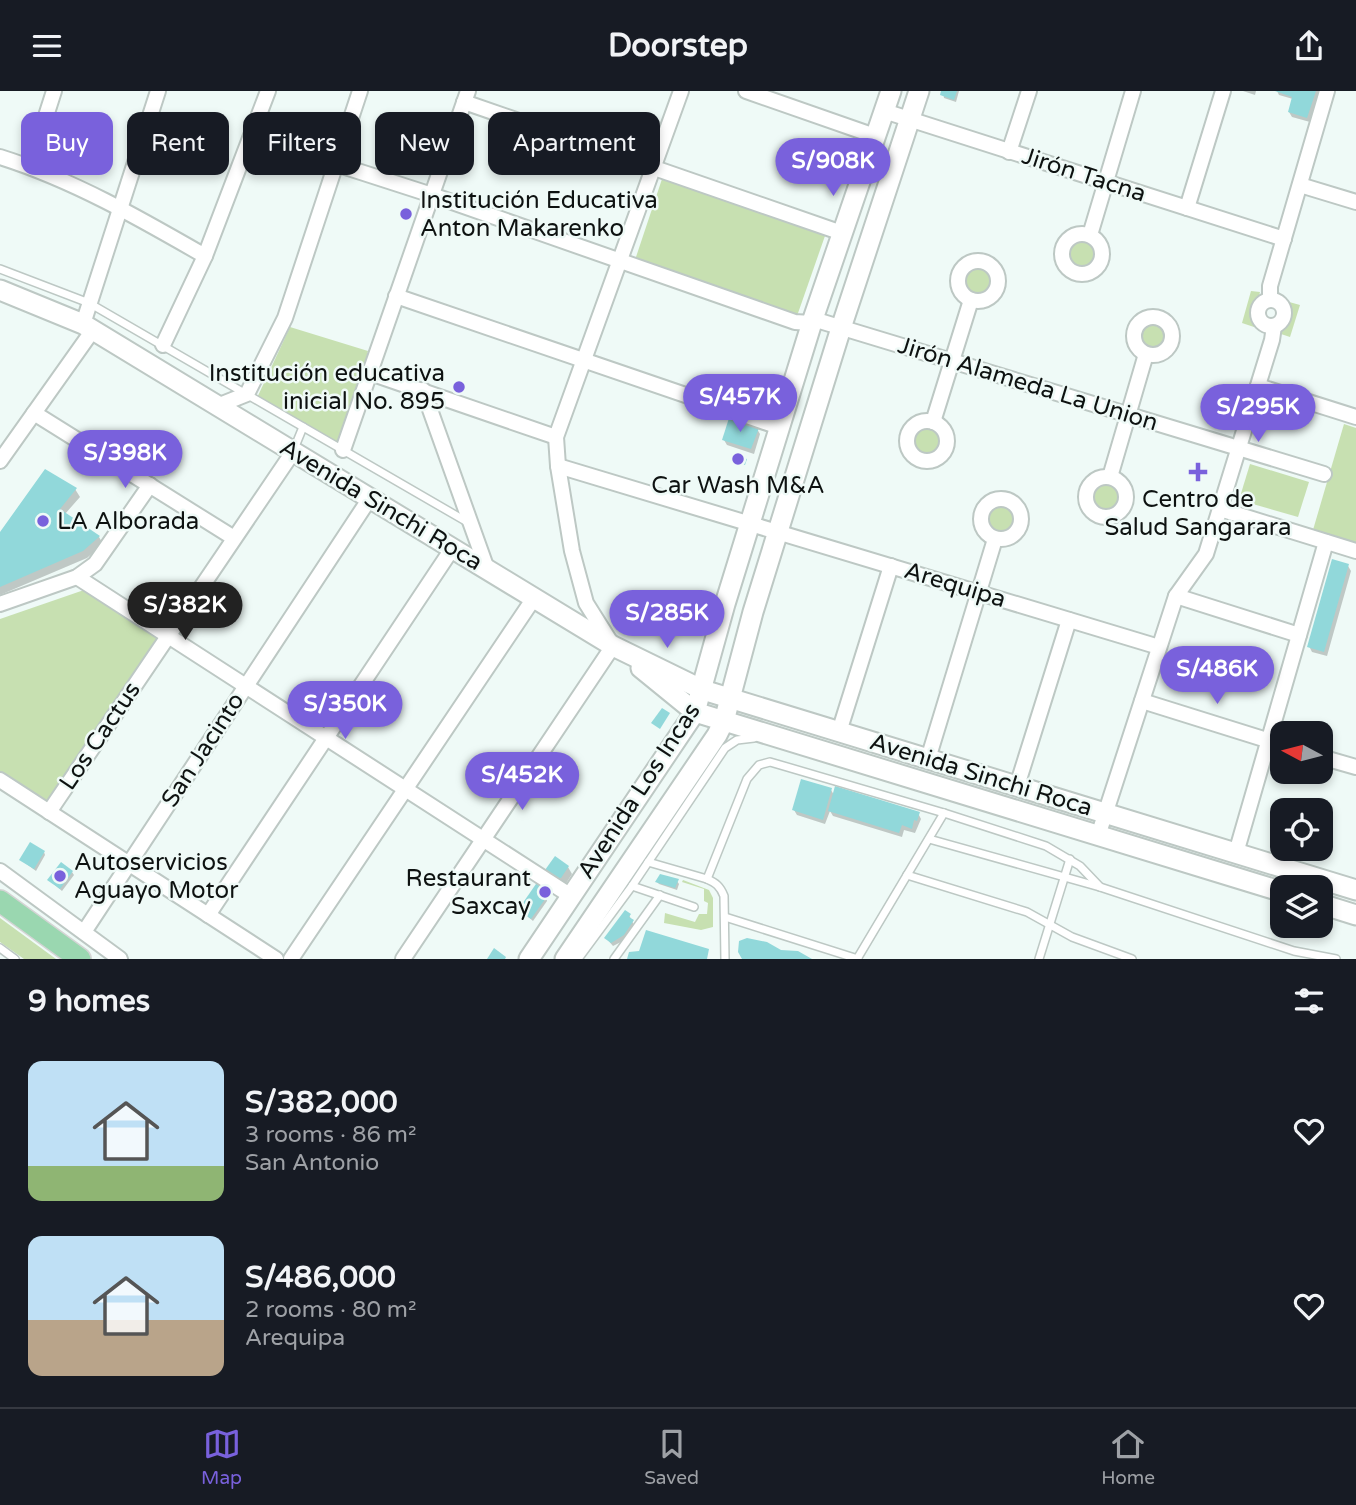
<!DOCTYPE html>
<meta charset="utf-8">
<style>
body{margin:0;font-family:"Varela Round",sans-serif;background:#242831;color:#f1f3f6;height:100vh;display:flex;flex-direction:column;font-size:26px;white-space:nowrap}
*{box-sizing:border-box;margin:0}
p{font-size:23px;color:#9ea1a6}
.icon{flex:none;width:38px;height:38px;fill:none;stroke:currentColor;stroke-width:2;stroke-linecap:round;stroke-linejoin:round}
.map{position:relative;height:868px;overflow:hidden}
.drawer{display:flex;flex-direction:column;background:#171b24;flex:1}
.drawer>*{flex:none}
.top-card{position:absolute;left:21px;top:21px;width:700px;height:63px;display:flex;gap:14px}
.needle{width:46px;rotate:277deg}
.fabs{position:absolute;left:1270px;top:630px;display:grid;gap:14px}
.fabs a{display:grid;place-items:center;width:63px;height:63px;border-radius:14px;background:#171b24;box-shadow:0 4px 10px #0003;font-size:35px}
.price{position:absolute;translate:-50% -60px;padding:0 16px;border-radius:24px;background:#7961dc;color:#fff;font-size:23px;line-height:46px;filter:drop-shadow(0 2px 4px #0008)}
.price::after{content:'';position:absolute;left:50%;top:42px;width:21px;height:16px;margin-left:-10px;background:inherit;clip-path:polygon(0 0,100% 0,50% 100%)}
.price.current{background:#222;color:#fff}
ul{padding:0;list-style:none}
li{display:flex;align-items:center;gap:21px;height:175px;padding:0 28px}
li span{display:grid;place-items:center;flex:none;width:196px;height:140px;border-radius:14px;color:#555}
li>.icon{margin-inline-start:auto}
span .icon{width:84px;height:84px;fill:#fffc;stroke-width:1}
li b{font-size:30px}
h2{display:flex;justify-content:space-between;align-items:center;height:84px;padding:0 28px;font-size:30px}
.pill{padding:0 24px;border-radius:14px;background:#171b24;box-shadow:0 4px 10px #0003;font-size:24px;line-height:63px}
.pill.current{background:#7961dc;color:#fff}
header{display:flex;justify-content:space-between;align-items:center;height:91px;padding:0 28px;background:#171b24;font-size:32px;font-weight:800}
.tab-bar{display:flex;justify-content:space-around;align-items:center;height:98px;border-top:2px solid #363941;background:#171b24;font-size:19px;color:#9ea1a6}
.tab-bar a{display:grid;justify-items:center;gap:4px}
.tab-bar .current{color:#7961dc}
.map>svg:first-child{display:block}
.green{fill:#c7e0b1}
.shadow{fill:#0003}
.building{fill:#91d8da}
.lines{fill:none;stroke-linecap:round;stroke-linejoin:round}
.lane-casing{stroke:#bdc8c4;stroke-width:10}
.street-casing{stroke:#bdc8c4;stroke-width:18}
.secondary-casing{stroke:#bdc8c4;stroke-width:23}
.primary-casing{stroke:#d4d4d4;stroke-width:24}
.lane{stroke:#fff;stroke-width:7}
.street{stroke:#fff;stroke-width:14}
.secondary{stroke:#fff;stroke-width:19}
.primary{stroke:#9ad7b0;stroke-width:21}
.poi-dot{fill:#7961dc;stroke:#effaf7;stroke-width:2.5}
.labels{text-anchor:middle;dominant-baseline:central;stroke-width:5;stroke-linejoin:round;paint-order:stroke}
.street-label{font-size:24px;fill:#0e1211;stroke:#effaf7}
.poi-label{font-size:24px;fill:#0e1211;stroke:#effaf7;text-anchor:start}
</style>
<header><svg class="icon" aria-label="menu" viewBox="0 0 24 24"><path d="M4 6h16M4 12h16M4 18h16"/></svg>Doorstep<svg class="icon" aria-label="share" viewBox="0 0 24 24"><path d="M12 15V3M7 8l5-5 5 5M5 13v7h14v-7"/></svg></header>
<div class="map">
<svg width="1356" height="868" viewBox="0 0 1356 868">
<rect width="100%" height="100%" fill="#effaf7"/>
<!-- green -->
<g class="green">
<path d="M 663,85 L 826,142 L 797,225 L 635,169 Z"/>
<circle cx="1081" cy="163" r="15"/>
<circle cx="977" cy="190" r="16"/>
<path d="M 1251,200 L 1260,201 L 1256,217 L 1256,227 L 1260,238 L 1242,232 Z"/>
<path d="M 1282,209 L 1300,214 L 1290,246 L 1281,243 C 1285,230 1289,221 1282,209 Z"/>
<circle cx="1153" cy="245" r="14"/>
<path d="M 290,236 L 368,260 L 362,285 L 336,355 L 256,309 Z"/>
<path d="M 1344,333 L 1356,337 L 1356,452 L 1313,439 Z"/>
<circle cx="926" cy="350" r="15"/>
<path d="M 1250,373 L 1309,391 L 1298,426 L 1239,409 Z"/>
<circle cx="1106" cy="406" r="15"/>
<circle cx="1001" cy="428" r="17"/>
<path d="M 84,499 L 158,546 L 48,711 L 0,681 L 0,528 Z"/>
<path d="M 683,789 L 709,799 L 713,807 L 713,836 L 701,839 L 664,832 L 665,822 L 695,831 L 699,823 L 707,823 L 708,812 L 704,810 L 704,798 L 682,791 Z"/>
<path d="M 0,827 L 56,868 L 24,868 L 0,851 Z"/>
</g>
<!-- shadow -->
<g class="shadow">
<path d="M 943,0 L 959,0 L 956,11 L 944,7 Z"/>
<path d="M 1243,0 L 1256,0 L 1255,4 Z"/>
<path d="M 1277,0 L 1320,0 L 1310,31 L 1292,26 L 1289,21 L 1293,8 L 1279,4 Z"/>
<path d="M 757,338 L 760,343 L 754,363 L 727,354 L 724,349 Z"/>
<path d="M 75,398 L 80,406 L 65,423 L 99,446 L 103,453 L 87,467 L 0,504 L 0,444 Z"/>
<path d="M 1348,475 L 1351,480 L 1327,565 L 1312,561 L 1309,555 Z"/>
<path d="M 831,699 L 834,704 L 918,722 L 921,728 L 915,742 L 904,739 L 902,746 L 833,725 L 830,720 L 825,733 L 797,724 L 794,719 Z"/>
<path d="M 44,761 L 45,764 L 36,780 L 21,769 Z"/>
<path d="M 568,776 L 572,783 L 565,794 L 551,787 L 547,779 Z"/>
<path d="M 72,781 L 74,784 L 62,800 L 50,790 Z"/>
<path d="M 677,790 L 679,793 L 677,799 L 659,793 L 657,791 Z"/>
<path d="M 544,796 L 547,810 L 533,830 L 520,819 Z"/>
<path d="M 629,824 L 634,834 L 621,851 L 613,855 L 606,847 Z"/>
</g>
<!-- building -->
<g class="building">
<path d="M 941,0 L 957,0 L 954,9 L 940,4 Z"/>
<path d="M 1275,0 L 1316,0 L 1307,27 L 1288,21 L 1292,6 Z"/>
<path d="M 729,327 L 759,337 L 751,358 L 722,349 Z"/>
<path d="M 732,363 L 747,368 L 745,374 L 730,369 Z"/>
<path d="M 45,378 L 77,397 L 60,418 L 100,445 L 83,460 L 0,496 L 0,441 Z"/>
<path d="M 1332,468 L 1349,473 L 1324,561 L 1307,556 Z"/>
<path d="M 662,617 L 670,622 L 660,638 L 651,632 Z"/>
<path d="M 801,688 L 832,697 L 823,729 L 792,719 Z"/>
<path d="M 835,695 L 920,721 L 917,730 L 914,729 L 912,738 L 902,734 L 899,742 L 828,720 Z"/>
<path d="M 30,751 L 45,760 L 34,778 L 19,769 Z"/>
<path d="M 555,765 L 569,775 L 561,787 L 556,787 L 545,779 Z"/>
<path d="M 61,771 L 73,780 L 60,798 L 47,789 Z"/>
<path d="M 660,783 L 679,788 L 675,797 L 655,791 Z"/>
<path d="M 538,790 L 546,795 L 548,804 L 531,828 L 518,819 Z"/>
<path d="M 625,819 L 631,823 L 629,826 L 634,829 L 624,844 L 611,852 L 604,847 Z"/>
<path d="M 646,839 L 709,858 L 707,868 L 627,868 L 629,861 L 639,860 Z"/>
<path d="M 747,847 L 767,851 L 781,859 L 798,860 L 812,868 L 742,868 L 738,861 L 739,850 Z"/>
<path d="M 494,857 L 506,866 L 505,868 L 487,868 Z"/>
</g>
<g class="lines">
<!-- lane casing -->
<g class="lane-casing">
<g id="lane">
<path d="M 0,178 L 89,212 L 469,432"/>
<path d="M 294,358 L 303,336"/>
<path d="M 929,748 L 1100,796"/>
<path d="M 648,771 L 707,788 C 716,792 720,795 724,805 L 725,868"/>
<path d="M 907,784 L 1027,821 L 1072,846 L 1132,868"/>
<path d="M 707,788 L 747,688 L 759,674 L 770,671 L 944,722 L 1046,755 L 1080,775 L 1100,796 L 1294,860 L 1336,868"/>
<path d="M 632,795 L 694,816"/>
<path d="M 725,826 L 858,868"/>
<path d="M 0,857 L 15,868"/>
<path d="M 578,868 L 632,795 L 725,657 L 737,649 L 754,647"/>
<path d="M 614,868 L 660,804"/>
<path d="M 857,868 L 944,722"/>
<path d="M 1039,868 L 1070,768"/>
</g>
</g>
<!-- street casing -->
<g class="street-casing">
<g id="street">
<path d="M 746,0 L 875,45"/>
<path d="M 464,11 L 842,142"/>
<path d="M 884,20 L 1284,148"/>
<path d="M 252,46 L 432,104 L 795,231 L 811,232"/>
<path d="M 1009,61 L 1029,0"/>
<path d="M 0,66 C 73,89 139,127 205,165"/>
<path d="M 30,75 L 54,0"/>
<path d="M 1300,94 L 1356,111"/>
<path d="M 1187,117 L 1223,0"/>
<circle cx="1082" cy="163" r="20"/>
<path d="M 1090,144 L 1133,0"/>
<circle cx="978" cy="190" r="20"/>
<path d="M 396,205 L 779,336"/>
<circle cx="1271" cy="222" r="13"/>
<path d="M 1270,209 L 1270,195 L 1327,0"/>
<circle cx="1153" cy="245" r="19"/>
<path d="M 813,228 L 1324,383"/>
<path d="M 83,233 L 158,0"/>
<path d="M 163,254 L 205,165 L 268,0"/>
<path d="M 370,282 L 556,346"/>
<path d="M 1258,295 L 1356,326"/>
<path d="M 423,299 L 487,478"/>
<path d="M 217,315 L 247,303 L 285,227 L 360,0"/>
<path d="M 34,322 L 234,447"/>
<circle cx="927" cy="350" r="20"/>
<path d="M 933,331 L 971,209"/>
<path d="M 343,359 L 468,0"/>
<path d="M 0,370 L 93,239"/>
<path d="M 558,375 L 1159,556"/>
<path d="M 1110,386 L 1146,263"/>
<circle cx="1106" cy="406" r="20"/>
<circle cx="1001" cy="428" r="20"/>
<path d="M 1220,418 L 1356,460"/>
<path d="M 77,486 L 571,805"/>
<path d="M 1176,505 L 1299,544"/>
<path d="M 0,513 L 77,486 L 95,473 L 150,394"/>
<path d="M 1142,610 L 1283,654"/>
<path d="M 839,641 L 891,475"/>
<path d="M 1321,666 L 1356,676"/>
<path d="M 928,668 L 995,448"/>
<path d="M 0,689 L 276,868"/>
<path d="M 1017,695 L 1069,529"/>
<path d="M 49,721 L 293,361"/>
<path d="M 1098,745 L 1176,505 L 1206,463 L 1272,249 L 1274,235"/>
<path d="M 1236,762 L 1326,451"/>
<path d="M 0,780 L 120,868"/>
<path d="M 208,824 L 452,458"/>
<path d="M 84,841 L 370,407"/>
<path d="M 291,868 L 534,507"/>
<path d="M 403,868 L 613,555 L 586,512 L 572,460 L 558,375 L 556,346 L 681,0"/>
</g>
</g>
<!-- secondary casing -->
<g class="secondary-casing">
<g id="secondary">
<path d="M 0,199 L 83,233 L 613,555 L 703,599 L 1356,799"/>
<path d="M 641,577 L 695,621 L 1283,801"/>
<path d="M 1321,813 L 1356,824"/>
<path d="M 529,868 L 695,621 L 725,513 L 813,228 L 891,0"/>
<path d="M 565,868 L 717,644 L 724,630 L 753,521 L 841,237 L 919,0"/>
</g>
</g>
<!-- primary casing -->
<g class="primary-casing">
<path id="primary" d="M 0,810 L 80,868"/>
</g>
<!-- lane -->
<use href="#lane" class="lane"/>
<!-- street -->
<use href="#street" class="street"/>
<!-- secondary -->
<use href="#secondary" class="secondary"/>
<!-- primary -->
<use href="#primary" class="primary"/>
</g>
<!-- markers -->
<g class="poi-dot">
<circle cx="406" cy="123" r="7"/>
<circle cx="459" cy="296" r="7"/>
<circle cx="738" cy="368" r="7"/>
<path d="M1194.5 370.5h7v7h7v7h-7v7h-7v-7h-7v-7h7z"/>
<circle cx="43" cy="430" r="7"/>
<circle cx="60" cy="785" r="7"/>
<circle cx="545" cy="801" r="7"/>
</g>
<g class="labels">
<!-- street labels -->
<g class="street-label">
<text transform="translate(1084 84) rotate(18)">Jirón Tacna</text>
<text transform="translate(1028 293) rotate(17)">Jirón Alameda La Union</text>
<text transform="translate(381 414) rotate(31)">Avenida Sinchi Roca</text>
<text transform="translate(955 494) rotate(17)">Arequipa</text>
<text transform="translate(100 645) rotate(-56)">Los Cactus</text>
<text transform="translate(203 659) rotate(-57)">San Jacinto</text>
<text transform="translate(981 684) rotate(17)">Avenida Sinchi Roca</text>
<text transform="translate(639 700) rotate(-57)">Avenida Los Incas</text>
</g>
<!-- poi labels -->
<g class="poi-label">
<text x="420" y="109">Institución Educativa<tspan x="420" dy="28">Anton Makarenko</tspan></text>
<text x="445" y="282" text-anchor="end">Institución educativa<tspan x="445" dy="28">inicial No. 895</tspan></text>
<text x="738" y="394" text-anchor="middle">Car Wash M&amp;A</text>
<text x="1198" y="408" text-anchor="middle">Centro de<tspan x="1198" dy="28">Salud Sangarara</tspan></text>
<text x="57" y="430">LA Alborada</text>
<text x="74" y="771">Autoservicios<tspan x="74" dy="28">Aguayo Motor</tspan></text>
<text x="531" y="787" text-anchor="end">Restaurant<tspan x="531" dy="28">Saxcay</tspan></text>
</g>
</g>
</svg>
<div class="fabs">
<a><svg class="needle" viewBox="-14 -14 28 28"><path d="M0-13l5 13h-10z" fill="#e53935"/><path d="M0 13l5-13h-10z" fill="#9ea1a6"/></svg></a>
<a><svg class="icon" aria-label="locate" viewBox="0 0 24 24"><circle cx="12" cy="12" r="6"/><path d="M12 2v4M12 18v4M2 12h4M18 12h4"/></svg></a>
<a><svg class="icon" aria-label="layers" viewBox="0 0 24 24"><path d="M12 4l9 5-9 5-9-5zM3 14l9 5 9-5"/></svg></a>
</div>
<b class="price" style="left:833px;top:107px">S/908K</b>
<b class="price" style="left:740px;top:343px">S/457K</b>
<b class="price" style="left:1258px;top:353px">S/295K</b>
<b class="price" style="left:125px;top:399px">S/398K</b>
<b class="price current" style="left:185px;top:551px">S/382K</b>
<b class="price" style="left:667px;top:559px">S/285K</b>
<b class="price" style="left:1217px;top:615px">S/486K</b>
<b class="price" style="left:345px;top:650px">S/350K</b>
<b class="price" style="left:522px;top:721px">S/452K</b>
<div class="top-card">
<a class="pill current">Buy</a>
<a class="pill">Rent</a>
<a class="pill">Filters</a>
<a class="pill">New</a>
<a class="pill">Apartment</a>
</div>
</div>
<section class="drawer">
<h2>9 homes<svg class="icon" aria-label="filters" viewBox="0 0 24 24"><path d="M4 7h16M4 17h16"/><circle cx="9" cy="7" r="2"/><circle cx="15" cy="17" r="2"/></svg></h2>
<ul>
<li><span style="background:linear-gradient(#bfe0f5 75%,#8fb573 0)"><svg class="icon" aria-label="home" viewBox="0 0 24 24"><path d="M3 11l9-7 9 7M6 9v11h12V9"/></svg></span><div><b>S/382,000</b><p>3 rooms · 86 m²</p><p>San Antonio</p></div><svg class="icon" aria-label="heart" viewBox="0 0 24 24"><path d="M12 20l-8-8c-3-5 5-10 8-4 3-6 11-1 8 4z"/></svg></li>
<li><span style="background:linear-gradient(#bfe0f5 60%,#b9a48a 0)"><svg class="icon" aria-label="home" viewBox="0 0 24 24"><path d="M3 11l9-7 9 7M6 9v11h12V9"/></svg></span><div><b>S/486,000</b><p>2 rooms · 80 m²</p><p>Arequipa</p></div><svg class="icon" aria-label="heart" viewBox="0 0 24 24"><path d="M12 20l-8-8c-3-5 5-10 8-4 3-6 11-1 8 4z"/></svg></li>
</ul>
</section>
<nav class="tab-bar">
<a class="current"><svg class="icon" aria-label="map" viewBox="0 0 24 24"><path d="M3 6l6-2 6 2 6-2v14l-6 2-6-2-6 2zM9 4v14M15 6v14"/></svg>Map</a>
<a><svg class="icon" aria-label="saved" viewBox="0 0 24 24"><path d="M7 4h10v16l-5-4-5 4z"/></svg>Saved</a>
<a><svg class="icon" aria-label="home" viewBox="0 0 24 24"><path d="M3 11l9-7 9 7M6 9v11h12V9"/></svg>Home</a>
</nav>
